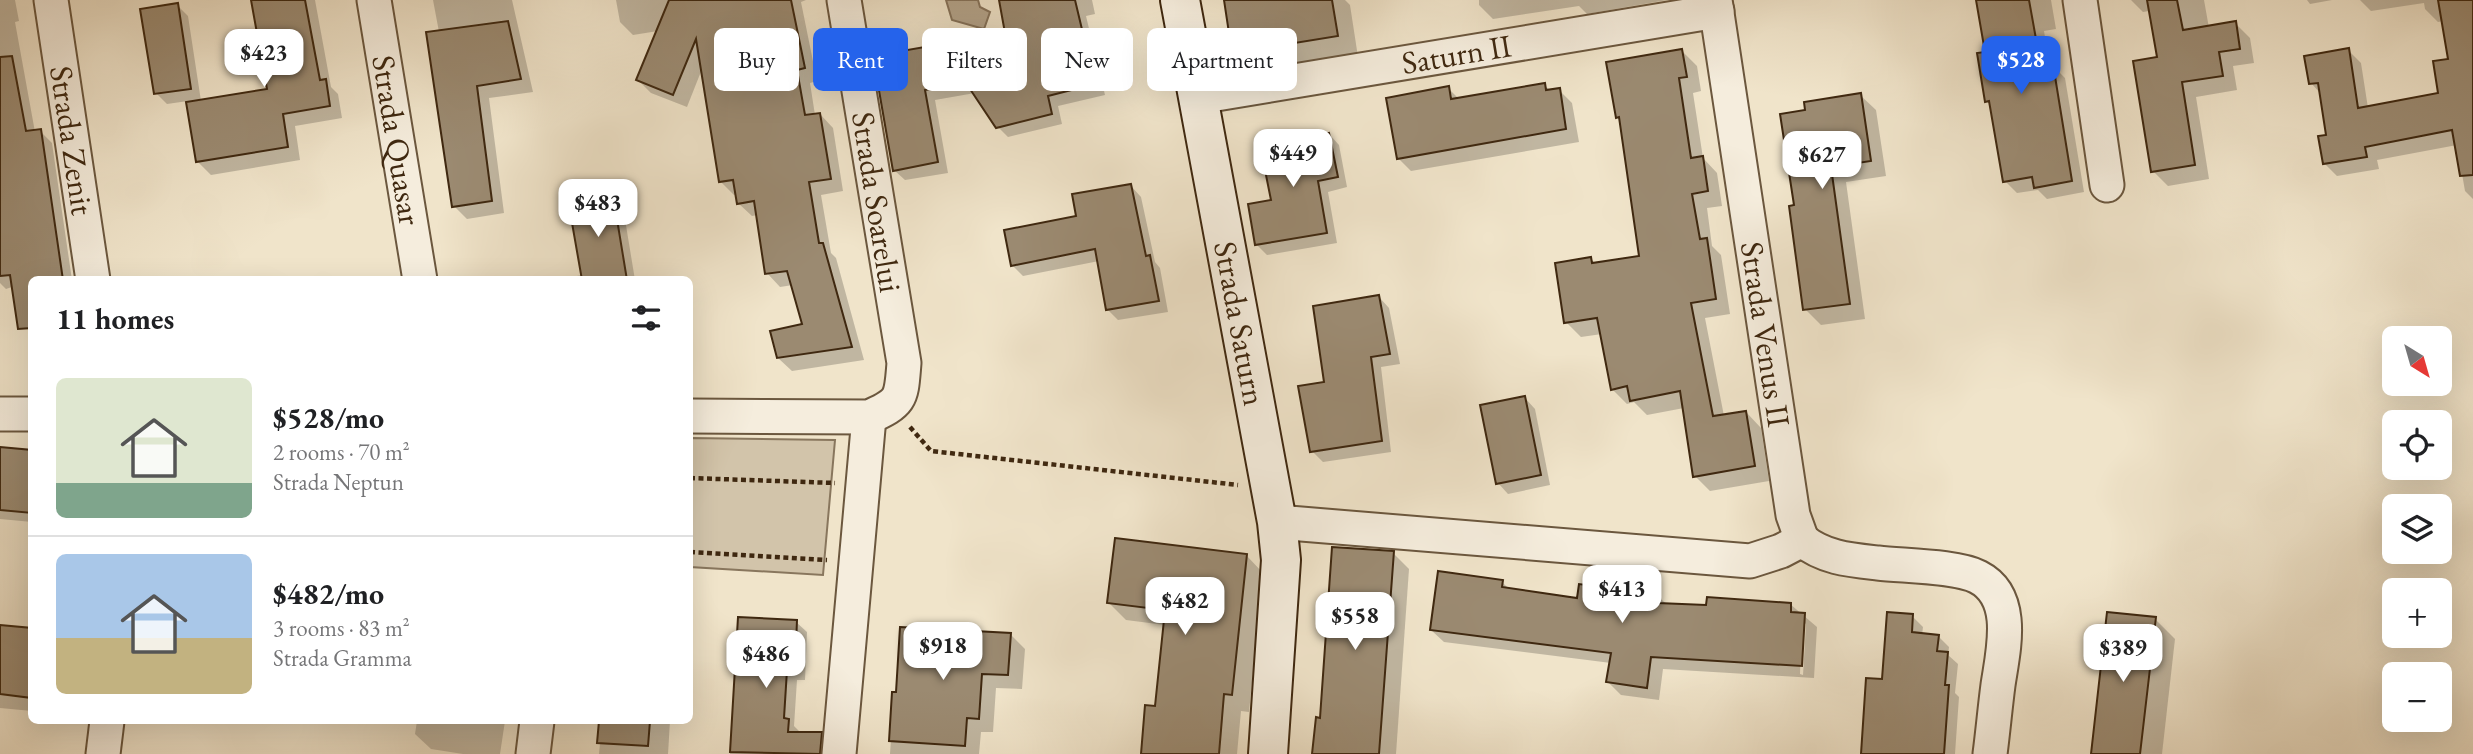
<!DOCTYPE html>
<meta charset="utf-8">
<style>
body{margin:0;font-family:"EB Garamond",serif;background:#f6f6f6;color:#202124;height:100vh;display:flex;flex-direction:column;font-size:26px;white-space:nowrap}
*{box-sizing:border-box;margin:0}
p{font-size:23px;color:#757577}
.icon{flex:none;width:38px;height:38px;fill:none;stroke:currentColor;stroke-width:2;stroke-linecap:round;stroke-linejoin:round}
.map{position:relative;flex:1;overflow:hidden}
.details{position:absolute;left:28px;top:276px;width:665px;height:448px;display:flex;flex-direction:column;background:#fff;border-radius:10px;box-shadow:0 7px 28px #0002}
.details>*{flex:none}
.hud{position:absolute;left:714px;top:28px;width:665px;height:63px;display:flex;gap:14px}
.needle{width:46px;rotate:143deg}
.tools{position:absolute;left:2382px;top:326px;display:grid;gap:14px}
.tools a{display:grid;place-items:center;width:70px;height:70px;border-radius:10px;background:#fff;box-shadow:0 7px 28px #0002;font-size:35px}
.price{position:absolute;translate:-50% -60px;padding:0 16px;border-radius:14px;background:#fff;color:#222;font-size:23px;line-height:46px;filter:drop-shadow(0 2px 4px #0008)}
.price::after{content:'';position:absolute;left:50%;top:42px;width:21px;height:16px;margin-left:-10px;background:inherit;clip-path:polygon(0 0,100% 0,50% 100%)}
.price.current{background:#2563eb;color:#fff}
ul{padding:0;list-style:none}
li{display:flex;align-items:center;gap:21px;height:175px;padding:0 28px}
li+li{border-top:2px solid #e0e0e0}
li span{display:grid;place-items:center;flex:none;width:196px;height:140px;border-radius:10px;color:#555}
li>.icon{margin-inline-start:auto}
span .icon{width:84px;height:84px;fill:#fffc;stroke-width:1}
li b{font-size:30px}
h2{display:flex;justify-content:space-between;align-items:center;height:84px;padding:0 28px;font-size:30px}
.chip{padding:0 24px;border-radius:10px;background:#fff;box-shadow:0 7px 28px #0002;font-size:24px;line-height:63px}
.chip.current{background:#2563eb;color:#fff}
.map>svg:first-child{display:block}
.green{fill:#d2c4aa;stroke:#88765d;stroke-width:2}
.water{fill:#b4a48b;stroke:#85725a;stroke-width:2}
.shadow{fill:#0003;fill-rule:evenodd}
.building{fill:#9b8a71;stroke:#3f2810;stroke-width:2}
.lines{fill:none;stroke-linecap:round;stroke-linejoin:round}
.street-casing{stroke:#6b573e;stroke-width:37}
.secondary-casing{stroke:#3f2810;stroke-width:42}
.path{stroke:#3f2810;stroke-width:4.5;stroke-dasharray:5 3.5;stroke-linecap:butt}
.street{stroke:#f5eddd;stroke-width:33}
.secondary{stroke:#f5eddd;stroke-width:38}
.labels{text-anchor:middle;dominant-baseline:central;stroke-width:5;stroke-linejoin:round;paint-order:stroke}
.street-label{font-size:32px;fill:#3f2810;stroke:#f5eddd}
</style>
<div class="map">
<svg width="2473" height="754" viewBox="0 0 2473 754">
<rect width="100%" height="100%" fill="#f0e4ca"/>
<filter id="stains"><feTurbulence type="fractalNoise" baseFrequency=".00286" numOctaves="4"/><feColorMatrix values="0 0 0 0 .2 0 0 0 0 .09 0 0 0 0 .02 0 0 0 .5 -.17"/></filter>
<radialGradient id="worn" r=".72"><stop offset=".6" stop-color="#630" stop-opacity="0"/><stop offset="1" stop-color="#630" stop-opacity=".3"/></radialGradient>
<!-- green -->
<path class="green" d="M 690,438 L 835,440 L 823,575 L 690,567 Z"/>
<!-- water -->
<path class="water" d="M 946,0 L 978,0 L 980,7 L 990,12 L 984,29 L 952,20 Z"/>
<!-- shadow -->
<g class="shadow">
<path d="M 0,0 L 15,0 L 19,21 L 15,22 L 35,132 L 40,131 L 52,143 L 72,280 L 32,280 L 6,289 L 0,283 Z"/>
<path d="M 251,0 L 315,0 L 331,87 L 338,94 L 342,118 L 295,126 L 300,160 L 211,175 L 198,162 L 188,101 L 167,104 L 156,93 L 177,5 L 188,16 L 201,101 L 269,90 Z"/>
<path d="M 433,0 L 512,0 L 533,92 L 489,98 L 504,213 L 467,219 L 454,206 L 439,32 Z"/>
<path d="M 616,0 L 806,0 L 801,2 L 817,81 L 810,83 L 815,115 L 820,114 L 833,128 L 843,191 L 821,195 L 831,253 L 836,258 L 864,360 L 792,371 L 778,358 L 804,325 L 793,285 L 780,287 L 767,273 L 758,215 L 752,216 L 738,203 L 737,194 L 734,195 L 720,181 L 702,69 L 687,107 L 651,93 L 638,80 L 658,31 L 633,35 L 620,22 Z"/>
<path d="M 1001,0 L 1092,0 L 1095,14 L 1086,16 L 1105,95 L 1058,106 L 1062,124 L 1008,137 L 997,126 L 975,93 L 935,100 L 948,173 L 905,180 L 894,170 L 875,57 L 1007,35 Z"/>
<path d="M 1225,0 L 1345,0 L 1350,5 L 1358,57 L 1255,73 L 1234,52 Z"/>
<path d="M 1479,0 L 1667,0 L 1587,14 L 1579,6 L 1493,19 L 1479,5 Z"/>
<path d="M 1978,0 L 2051,0 L 2056,29 L 2044,31 L 2050,67 L 2053,66 L 2065,78 L 2084,192 L 2047,199 L 2038,190 L 2017,193 L 2005,181 L 1992,107 L 1987,101 L 1987,53 Z"/>
<path d="M 2131,0 L 2204,0 L 2209,28 L 2235,23 L 2250,38 L 2254,63 L 2233,66 L 2237,90 L 2196,97 L 2209,179 L 2168,186 L 2153,171 L 2159,59 L 2149,11 L 2143,12 Z"/>
<path d="M 2307,0 L 2332,0 L 2310,4 Z"/>
<path d="M 2360,0 L 2473,0 L 2473,199 L 2465,191 L 2457,145 L 2377,160 L 2379,169 L 2337,176 L 2324,163 L 2328,136 L 2321,94 L 2311,83 L 2348,50 L 2361,63 L 2368,108 L 2440,95 L 2450,60 L 2443,21 L 2438,22 L 2425,9 L 2424,3 L 2371,11 Z"/>
<path d="M 1682,51 L 1697,66 L 1701,91 L 1693,93 L 1703,158 L 1717,173 L 1722,206 L 1707,208 L 1712,246 L 1721,255 L 1730,314 L 1705,318 L 1724,416 L 1746,412 L 1761,428 L 1769,481 L 1710,491 L 1695,476 L 1684,408 L 1647,415 L 1634,402 L 1627,404 L 1612,389 L 1602,334 L 1581,337 L 1566,322 L 1591,259 L 1596,264 L 1641,258 L 1621,120 L 1617,117 Z"/>
<path d="M 1544,85 L 1551,91 L 1559,90 L 1572,103 L 1579,142 L 1411,171 L 1398,158 L 1448,88 L 1459,99 Z"/>
<path d="M 1860,95 L 1876,110 L 1886,176 L 1846,182 L 1865,319 L 1821,325 L 1805,309 L 1796,206 L 1807,111 Z"/>
<path d="M 1329,134 L 1339,145 L 1347,187 L 1328,192 L 1337,243 L 1267,255 L 1256,244 L 1273,202 Z"/>
<path d="M 1131,186 L 1141,197 L 1155,262 L 1160,268 L 1168,312 L 1118,320 L 1107,309 L 1099,261 L 1023,276 L 1012,265 L 1078,217 Z"/>
<path d="M 612,196 L 623,207 L 635,280 L 552,280 L 583,275 Z"/>
<path d="M 1379,297 L 1389,308 L 1400,364 L 1381,367 L 1391,452 L 1323,462 L 1312,451 L 1326,384 Z"/>
<path d="M 1525,398 L 1535,409 L 1550,485 L 1508,494 L 1498,483 Z"/>
<path d="M 0,449 L 32,452 L 32,522 L 0,519 Z"/>
<path d="M 1393,553 L 1409,569 L 1396,754 L 1314,754 L 1321,719 Z"/>
<path d="M 1246,555 L 1263,573 L 1249,712 L 1241,711 L 1237,754 L 1143,754 L 1157,708 L 1165,625 L 1126,620 L 1109,603 Z"/>
<path d="M 1502,582 L 1510,590 L 1578,600 L 1658,596 L 1667,605 L 1708,607 L 1790,604 L 1817,627 L 1814,678 L 1663,669 L 1659,700 L 1621,695 L 1608,682 L 1611,663 L 1444,642 L 1431,630 ZM 1802,621 L 1806,624 L 1803,675 L 1800,674 Z"/>
<path d="M 1912,616 L 1923,627 L 1922,635 L 1938,636 L 1949,647 L 1948,655 L 1958,664 L 1955,693 L 1959,697 L 1955,754 L 1863,754 L 1883,681 Z"/>
<path d="M 739,619 L 796,622 L 807,632 L 805,680 L 797,680 L 794,726 L 799,731 L 798,739 L 804,745 L 803,754 L 730,754 Z"/>
<path d="M 2155,619 L 2175,639 L 2162,754 L 2092,754 Z"/>
<path d="M 0,627 L 32,630 L 32,711 L 0,708 Z"/>
<path d="M 1010,634 L 1025,649 L 1022,689 L 996,688 L 993,732 L 981,732 L 979,754 L 890,754 L 894,693 Z"/>
<path d="M 417,721 L 505,721 L 500,754 L 463,754 L 431,749 L 415,734 Z"/>
<path d="M 602,721 L 670,721 L 668,754 L 599,754 Z"/>
</g>
<!-- building -->
<g class="building">
<path d="M 251,0 L 305,0 L 320,80 L 326,79 L 330,106 L 283,114 L 288,147 L 196,162 L 186,102 L 267,89 Z"/>
<path d="M 669,0 L 791,0 L 805,68 L 797,70 L 805,115 L 820,113 L 831,179 L 809,182 L 819,243 L 823,243 L 852,347 L 777,358 L 770,331 L 802,324 L 787,271 L 765,274 L 754,201 L 737,204 L 733,180 L 719,182 L 696,39 L 673,95 L 636,80 Z"/>
<path d="M 999,0 L 1075,0 L 1095,84 L 1048,96 L 1052,114 L 996,128 L 966,83 L 925,90 L 938,162 L 893,171 L 873,56 L 1005,33 Z"/>
<path d="M 1224,0 L 1332,0 L 1338,36 L 1232,53 Z"/>
<path d="M 1976,0 L 2029,0 L 2041,67 L 2053,64 L 2072,181 L 2034,188 L 2032,177 L 2003,182 L 1989,101 L 1985,102 L 1977,53 L 1985,52 Z"/>
<path d="M 2147,0 L 2177,0 L 2183,30 L 2236,21 L 2240,49 L 2219,52 L 2223,76 L 2182,82 L 2195,165 L 2151,172 L 2133,61 L 2157,57 Z"/>
<path d="M 2438,0 L 2473,0 L 2473,175 L 2460,176 L 2452,130 L 2365,147 L 2367,157 L 2323,164 L 2318,136 L 2326,135 L 2318,83 L 2309,84 L 2304,56 L 2349,48 L 2358,108 L 2438,93 L 2433,61 L 2448,59 Z"/>
<path d="M 178,3 L 191,89 L 154,94 L 140,9 Z"/>
<path d="M 508,21 L 521,79 L 477,86 L 492,201 L 452,207 L 426,32 Z"/>
<path d="M 1682,49 L 1687,77 L 1679,78 L 1691,158 L 1703,156 L 1708,191 L 1692,194 L 1700,239 L 1707,238 L 1716,299 L 1691,303 L 1713,416 L 1746,411 L 1755,466 L 1693,477 L 1680,391 L 1630,401 L 1627,386 L 1611,390 L 1597,318 L 1564,323 L 1555,263 L 1591,257 L 1592,263 L 1639,256 L 1619,117 L 1616,118 L 1606,62 Z"/>
<path d="M 12,56 L 26,131 L 41,129 L 63,280 L 32,280 L 32,328 L 18,329 L 10,275 L 0,276 L 0,57 Z"/>
<path d="M 1545,83 L 1546,90 L 1560,88 L 1566,129 L 1397,159 L 1386,98 L 1449,86 L 1451,99 Z"/>
<path d="M 1861,93 L 1871,161 L 1831,167 L 1850,304 L 1803,310 L 1789,206 L 1794,205 L 1780,114 L 1805,110 L 1804,102 Z"/>
<path d="M 1329,133 L 1338,177 L 1318,181 L 1327,233 L 1255,245 L 1248,204 L 1271,200 L 1260,145 Z"/>
<path d="M 1131,184 L 1146,256 L 1150,255 L 1159,301 L 1106,310 L 1095,249 L 1011,266 L 1004,230 L 1076,216 L 1072,194 Z"/>
<path d="M 613,195 L 627,280 L 582,280 L 568,200 Z"/>
<path d="M 1379,295 L 1390,354 L 1371,357 L 1382,441 L 1310,452 L 1298,386 L 1324,382 L 1313,306 Z"/>
<path d="M 1525,396 L 1541,475 L 1496,484 L 1480,405 Z"/>
<path d="M 0,447 L 32,450 L 32,513 L 0,510 Z"/>
<path d="M 1115,538 L 1247,554 L 1232,695 L 1224,694 L 1219,754 L 1141,754 L 1145,705 L 1155,706 L 1165,610 L 1107,603 Z"/>
<path d="M 1332,547 L 1394,551 L 1379,754 L 1312,754 L 1316,717 L 1320,718 Z"/>
<path d="M 1438,571 L 1503,580 L 1502,587 L 1577,598 L 1579,584 L 1659,594 L 1658,603 L 1706,605 L 1707,597 L 1791,603 L 1791,612 L 1805,613 L 1802,666 L 1651,657 L 1647,688 L 1606,682 L 1611,653 L 1430,630 Z"/>
<path d="M 1887,612 L 1913,614 L 1912,632 L 1939,635 L 1937,651 L 1948,652 L 1945,685 L 1949,685 L 1944,754 L 1861,754 L 1866,678 L 1882,679 Z"/>
<path d="M 2107,612 L 2156,617 L 2140,754 L 2091,754 Z"/>
<path d="M 738,617 L 797,620 L 795,670 L 787,670 L 784,718 L 789,719 L 788,732 L 822,732 L 820,754 L 730,752 Z"/>
<path d="M 0,625 L 32,628 L 32,698 L 0,694 Z"/>
<path d="M 900,627 L 1011,633 L 1008,675 L 982,674 L 979,719 L 967,718 L 965,746 L 889,741 L 892,692 L 896,692 Z"/>
<path d="M 599,721 L 650,721 L 648,746 L 597,743 Z"/>
</g>
<g class="lines">
<!-- street casing -->
<g class="street-casing">
<g id="street">
<path id="s1" d="M 51,0 L 93,280"/>
<path id="s2" d="M 374,0 L 420,280"/>
<path id="s3" d="M 1715,0 L 1793,515 L 1802,540"/>
<path d="M 2080,0 L 2107,185"/>
<path id="s4" d="M 1198,97 L 1717,11"/>
<path d="M 0,414 L 32,414"/>
<path d="M 690,416 L 869,417 C 903,402 901,398 904,363 L 844,0"/>
<path d="M 1277,522 L 1750,561 L 1781,551 L 1802,540"/>
<path d="M 1802,540 C 1824,558 1850,560 1878,563 C 1903,566 1957,566 1978,577 C 2017,597 2003,651 1998,685 C 1995,708 1993,731 1990,754"/>
<path d="M 103,754 L 107,721"/>
<path d="M 533,754 L 537,721"/>
<path d="M 839,754 L 869,417"/>
</g>
</g>
<!-- secondary casing -->
<g class="secondary-casing">
<g id="secondary">
<path id="s5" d="M 1180,0 L 1277,522 L 1281,560 L 1268,754"/>
</g>
</g>
<!-- path -->
<g class="path">
<path d="M 910,427 L 931,451 L 1238,485"/>
<path d="M 690,478 L 835,483"/>
<path d="M 690,487 L 690,478"/>
<path d="M 690,552 L 827,560"/>
</g>
<!-- street -->
<use href="#street" class="street"/>
<!-- secondary -->
<use href="#secondary" class="secondary"/>
</g>
<g class="labels">
<!-- street labels -->
<g class="street-label">
<text stroke="none"><textPath href="#s4" startOffset="262">Saturn II</textPath></text>
<text stroke="none"><textPath href="#s1" startOffset="142">Strada Zenit</textPath></text>
<text stroke="none"><textPath href="#s2" startOffset="142">Strada Quasar</textPath></text>
<text transform="translate(877 202) rotate(81)">Strada Soarelui</text>
<text stroke="none"><textPath href="#s5" startOffset="329">Strada Saturn</textPath></text>
<text stroke="none"><textPath href="#s3" startOffset="338">Strada Venus II</textPath></text>
</g>
</g>
<rect width="100%" height="100%" filter="url(#stains)"/>
<rect width="100%" height="100%" fill="url(#worn)"/>
</svg>
<div class="tools">
<a><svg class="needle" viewBox="-14 -14 28 28"><path d="M0-13l5 13h-10z" fill="#e53935"/><path d="M0 13l5-13h-10z" fill="#757577"/></svg></a>
<a><svg class="icon" aria-label="locate" viewBox="0 0 24 24"><circle cx="12" cy="12" r="6"/><path d="M12 2v4M12 18v4M2 12h4M18 12h4"/></svg></a>
<a><svg class="icon" aria-label="layers" viewBox="0 0 24 24"><path d="M12 4l9 5-9 5-9-5zM3 14l9 5 9-5"/></svg></a>
<a>+</a>
<a>−</a>
</div>
<b class="price" style="left:264px;top:89px">$423</b>
<b class="price current" style="left:2021px;top:96px">$528</b>
<b class="price" style="left:1293px;top:189px">$449</b>
<b class="price" style="left:1822px;top:191px">$627</b>
<b class="price" style="left:598px;top:239px">$483</b>
<b class="price" style="left:1622px;top:625px">$413</b>
<b class="price" style="left:1185px;top:637px">$482</b>
<b class="price" style="left:1355px;top:652px">$558</b>
<b class="price" style="left:943px;top:682px">$918</b>
<b class="price" style="left:2123px;top:684px">$389</b>
<b class="price" style="left:766px;top:690px">$486</b>
<div class="hud">
<a class="chip">Buy</a>
<a class="chip current">Rent</a>
<a class="chip">Filters</a>
<a class="chip">New</a>
<a class="chip">Apartment</a>
</div>
<section class="details">
<h2>11 homes<svg class="icon" aria-label="filters" viewBox="0 0 24 24"><path d="M4 7h16M4 17h16"/><circle cx="9" cy="7" r="2"/><circle cx="15" cy="17" r="2"/></svg></h2>
<ul>
<li><span style="background:linear-gradient(#dfe7d0 75%,#7fa58c 0)"><svg class="icon" aria-label="home" viewBox="0 0 24 24"><path d="M3 11l9-7 9 7M6 9v11h12V9"/></svg></span><div><b>$528/mo</b><p>2 rooms · 70 m²</p><p>Strada Neptun</p></div></li>
<li><span style="background:linear-gradient(#a9c7e8 60%,#c2b280 0)"><svg class="icon" aria-label="home" viewBox="0 0 24 24"><path d="M3 11l9-7 9 7M6 9v11h12V9"/></svg></span><div><b>$482/mo</b><p>3 rooms · 83 m²</p><p>Strada Gramma</p></div></li>
</ul>
</section>
</div>
